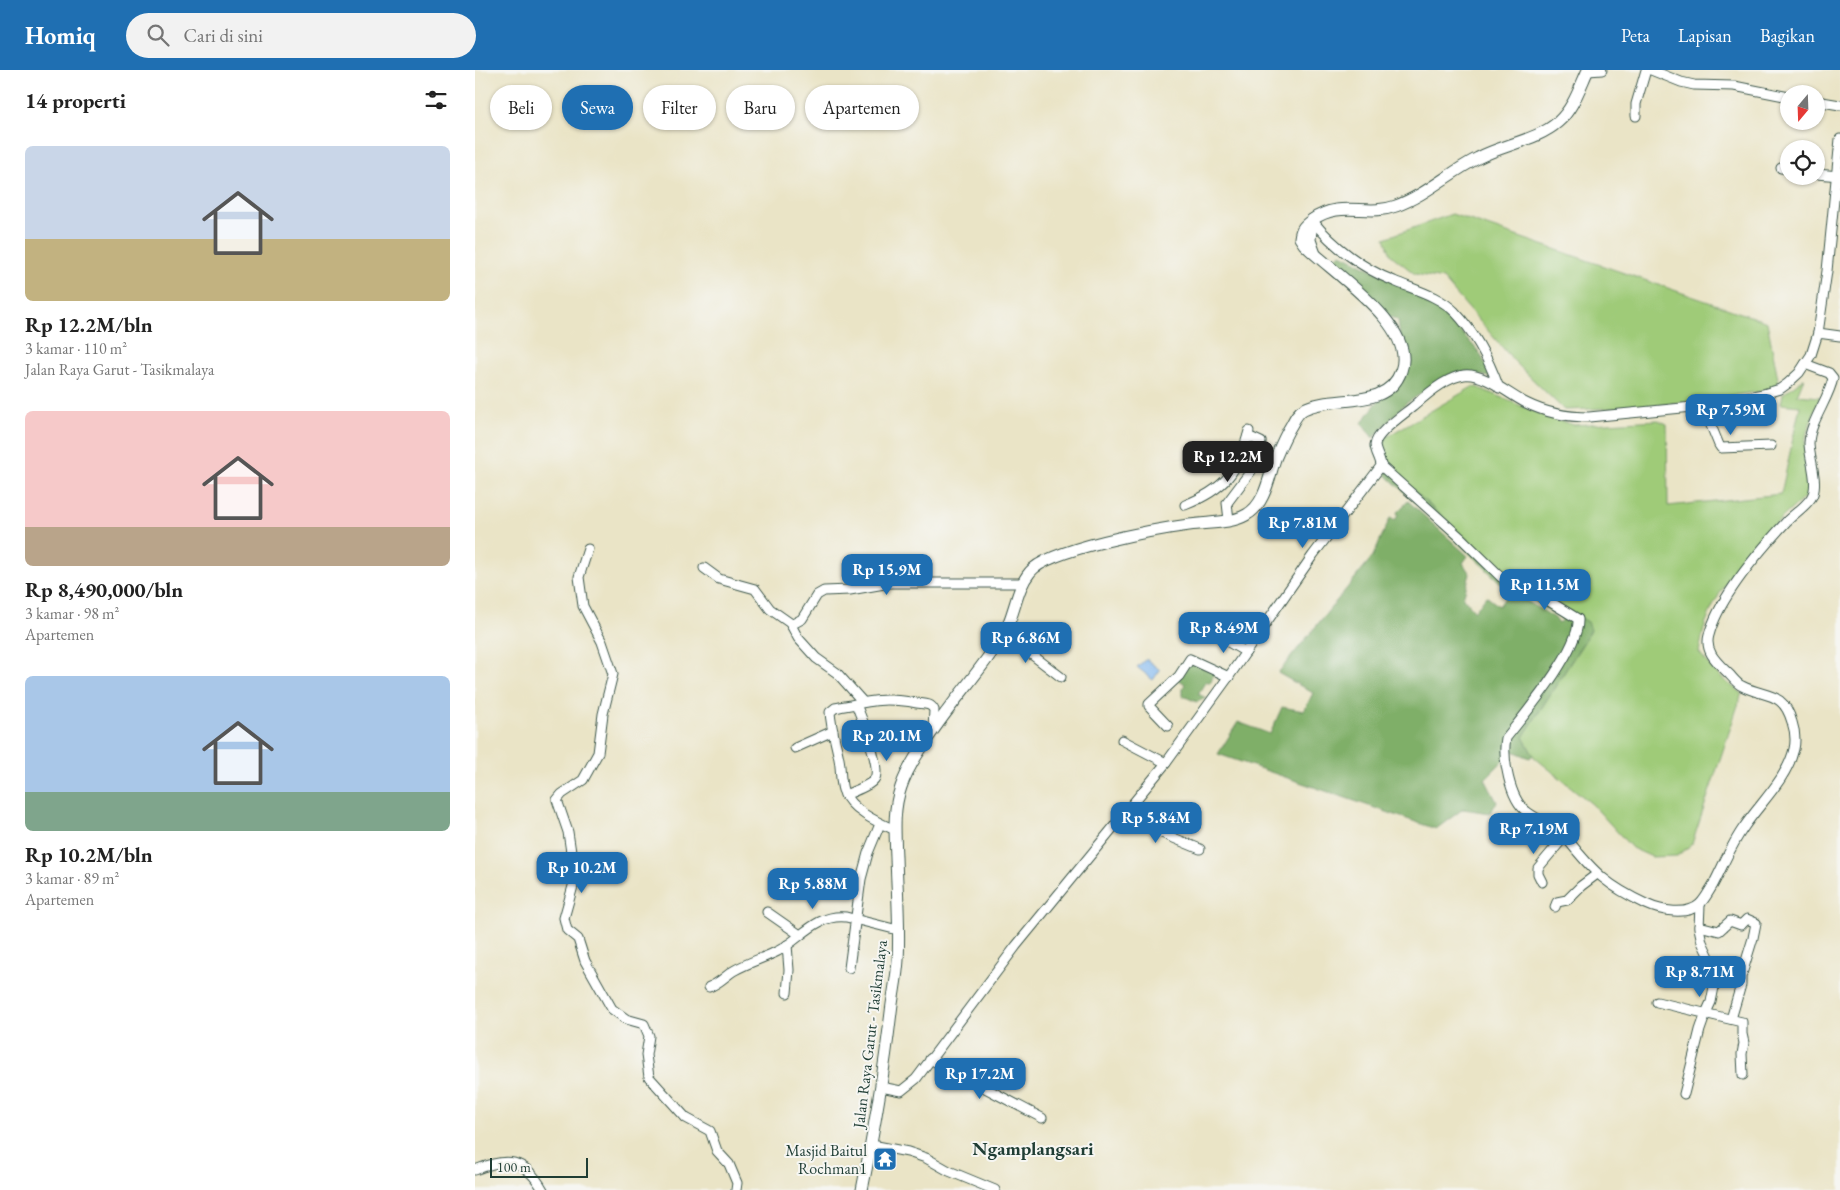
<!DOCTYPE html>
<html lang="id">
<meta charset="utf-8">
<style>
body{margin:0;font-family:"EB Garamond",serif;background:#f2f2f2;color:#222;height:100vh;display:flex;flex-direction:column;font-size:19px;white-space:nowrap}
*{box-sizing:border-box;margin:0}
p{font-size:16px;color:#767676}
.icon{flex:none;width:28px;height:28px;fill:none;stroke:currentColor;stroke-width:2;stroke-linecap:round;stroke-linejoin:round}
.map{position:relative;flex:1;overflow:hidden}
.drawer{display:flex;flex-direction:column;background:#fff;width:475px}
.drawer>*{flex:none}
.hud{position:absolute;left:15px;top:15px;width:475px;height:45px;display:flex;gap:10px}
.needle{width:32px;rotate:199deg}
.fabs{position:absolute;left:1305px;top:15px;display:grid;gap:10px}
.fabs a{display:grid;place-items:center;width:45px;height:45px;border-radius:50%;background:#fff;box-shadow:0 1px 4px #0004;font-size:25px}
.scale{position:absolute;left:15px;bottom:12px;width:98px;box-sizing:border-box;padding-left:5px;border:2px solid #1f3d34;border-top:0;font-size:14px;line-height:18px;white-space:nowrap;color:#1f3d34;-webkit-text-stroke:4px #f6f6f2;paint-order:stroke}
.price{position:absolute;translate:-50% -42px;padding:0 11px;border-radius:10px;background:#1f6fb2;color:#fff;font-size:16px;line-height:32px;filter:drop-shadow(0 1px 2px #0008)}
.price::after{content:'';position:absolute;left:50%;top:30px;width:15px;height:11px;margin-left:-8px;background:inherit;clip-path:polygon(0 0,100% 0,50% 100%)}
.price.on{background:#222;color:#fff}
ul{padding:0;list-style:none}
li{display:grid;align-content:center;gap:10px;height:265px;padding:0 25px}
li span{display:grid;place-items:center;height:155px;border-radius:8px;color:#555}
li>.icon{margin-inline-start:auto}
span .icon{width:90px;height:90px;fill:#fffc;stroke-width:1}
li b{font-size:21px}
h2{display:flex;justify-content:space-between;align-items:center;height:60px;padding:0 25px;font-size:21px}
.pill{padding:0 18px;border-radius:22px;background:#fff;box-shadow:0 1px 4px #0004;font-size:18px;line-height:45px}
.pill.on{background:#1f6fb2;color:#fff}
header{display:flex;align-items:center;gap:30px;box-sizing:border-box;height:70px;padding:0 25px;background:#1f6fb2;color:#fff}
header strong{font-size:24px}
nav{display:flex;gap:28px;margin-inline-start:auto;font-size:18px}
.search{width:350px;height:45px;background:#f2f2f2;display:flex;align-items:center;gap:12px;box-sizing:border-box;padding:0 18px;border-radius:28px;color:#767676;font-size:19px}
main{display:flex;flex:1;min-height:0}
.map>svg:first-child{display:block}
.green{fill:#9fcb78;stroke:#5f8456}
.forest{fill:#7faf68;stroke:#4f764e}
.water{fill:#80b7f0;stroke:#507a92}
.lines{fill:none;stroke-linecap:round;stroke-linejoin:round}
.minor-casing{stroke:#3d564a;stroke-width:11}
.major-casing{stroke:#3d564a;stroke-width:13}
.minor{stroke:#fff;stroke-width:9}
.major{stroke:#fff;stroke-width:11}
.labels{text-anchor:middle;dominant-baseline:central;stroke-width:4;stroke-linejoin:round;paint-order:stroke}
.street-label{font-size:16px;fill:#1f3d34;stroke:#f6f6f2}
.poi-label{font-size:16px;fill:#1f3d34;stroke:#f6f6f2;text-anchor:end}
.quarter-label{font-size:19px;font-weight:bold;fill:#1f3d34;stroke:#f6f6f2}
</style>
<header>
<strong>Homiq</strong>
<div class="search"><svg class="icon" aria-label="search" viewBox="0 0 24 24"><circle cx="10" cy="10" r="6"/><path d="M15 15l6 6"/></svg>Cari di sini</div>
<nav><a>Peta</a><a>Lapisan</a><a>Bagikan</a></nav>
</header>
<main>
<section class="drawer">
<h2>14 properti<svg class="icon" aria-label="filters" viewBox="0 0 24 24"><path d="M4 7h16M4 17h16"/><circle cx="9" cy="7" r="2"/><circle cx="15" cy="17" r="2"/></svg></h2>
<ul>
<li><span style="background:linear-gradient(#c9d6e8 60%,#c2b280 0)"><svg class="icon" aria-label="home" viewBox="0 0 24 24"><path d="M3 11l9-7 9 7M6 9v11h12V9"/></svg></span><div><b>Rp 12.2M/bln</b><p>3 kamar · 110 m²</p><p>Jalan Raya Garut - Tasikmalaya</p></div></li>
<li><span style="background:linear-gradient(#f6c9c9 75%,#b9a48a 0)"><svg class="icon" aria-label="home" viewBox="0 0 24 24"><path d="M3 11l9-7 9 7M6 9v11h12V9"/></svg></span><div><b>Rp 8,490,000/bln</b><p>3 kamar · 98 m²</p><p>Apartemen</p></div></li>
<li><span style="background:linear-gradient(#a9c7e8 75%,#7fa58c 0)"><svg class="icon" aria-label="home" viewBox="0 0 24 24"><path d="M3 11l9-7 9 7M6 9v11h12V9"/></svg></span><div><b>Rp 10.2M/bln</b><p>3 kamar · 89 m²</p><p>Apartemen</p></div></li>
</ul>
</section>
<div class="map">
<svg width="1365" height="1120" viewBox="0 0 1365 1120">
<rect width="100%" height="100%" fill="#f6f6f2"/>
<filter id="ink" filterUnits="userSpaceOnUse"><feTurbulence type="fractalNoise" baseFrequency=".02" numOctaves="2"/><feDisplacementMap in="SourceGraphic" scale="10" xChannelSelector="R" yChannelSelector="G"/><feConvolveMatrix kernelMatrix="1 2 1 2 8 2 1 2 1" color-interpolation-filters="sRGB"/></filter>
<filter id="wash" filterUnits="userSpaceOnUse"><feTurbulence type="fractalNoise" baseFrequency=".0096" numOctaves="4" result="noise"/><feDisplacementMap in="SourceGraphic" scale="20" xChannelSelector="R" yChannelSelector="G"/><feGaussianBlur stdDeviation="1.12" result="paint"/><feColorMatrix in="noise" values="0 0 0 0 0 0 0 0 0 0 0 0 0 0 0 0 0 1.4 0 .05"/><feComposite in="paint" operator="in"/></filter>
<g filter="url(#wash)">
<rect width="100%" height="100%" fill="#eae4c6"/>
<!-- green -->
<g class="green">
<path d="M 977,144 L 1292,252 L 1305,319 L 1170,337 L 1089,340 L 1041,293 L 968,209 L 940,204 L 916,185 L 910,168 Z"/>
<path d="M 1329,308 L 1322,325 L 1345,327 L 1332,362 L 1330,373 L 1334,424 C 1293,458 1251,501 1231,552 C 1228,561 1226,572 1224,582 C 1238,601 1247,610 1267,623 L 1217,774 L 1202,786 L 1177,787 L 1157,778 L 1117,734 L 1059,687 L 1048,667 L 1116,561 L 1030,504 L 928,411 L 912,396 L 906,385 L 911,367 L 999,316 L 1070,346 L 1099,355 L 1183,350 L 1192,354 L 1193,436 L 1306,424 L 1325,336 L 1306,334 L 1308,324 Z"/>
</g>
<!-- forest -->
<g class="forest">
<path d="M 866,184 L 959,231 L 1004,282 L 1018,308 L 993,302 L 978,303 L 930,334 L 898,368 L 887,353 L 928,297 L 923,250 L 906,243 L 860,198 L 859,187 Z"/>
<path d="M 912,396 L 1030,504 L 1113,552 L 1116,560 L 1048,667 L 1058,685 L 1055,688 L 1038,681 L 1010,709 L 1022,732 L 1015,743 L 988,739 L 961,759 L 743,684 L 763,652 L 795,664 L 807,637 L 829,641 L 838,623 L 803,603 L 898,486 L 915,448 L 920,450 L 923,445 L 922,442 L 933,431 L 993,486 L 988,493 L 995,504 L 988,528 L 1000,541 L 1011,526 L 1024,536 L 1035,521 L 1080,548 L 1084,554 L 1088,550 L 1044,521 L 1027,514 L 909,403 Z"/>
<path d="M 715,591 L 752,607 L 749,610 L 739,604 L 735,613 L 731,611 L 723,624 L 731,628 L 722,632 L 708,626 L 708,618 L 710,614 L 703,609 Z"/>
</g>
<!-- water -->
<path class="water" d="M 671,589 L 685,600 L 678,610 L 662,597 Z"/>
</g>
<g filter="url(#ink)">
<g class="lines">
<!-- minor casing -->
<g class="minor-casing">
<g id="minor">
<path d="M 1176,0 L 1206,12 L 1219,15 L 1259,16 L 1314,27"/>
<path d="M 1113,1 L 1127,0"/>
<path d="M 1341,31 L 1365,35"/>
<path d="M 1161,46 L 1161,34 L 1171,0"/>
<path d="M 1306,98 L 1314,99"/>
<path d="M 1341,104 L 1365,106"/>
<path d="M 837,150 C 858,176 888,199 919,211 C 940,220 964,226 980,242 C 1001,264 1014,290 1024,318"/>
<path d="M 1343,263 L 1352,201 L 1365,69"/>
<path d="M 1228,336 L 1244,375 L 1246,378 L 1296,376"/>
<path d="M 906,396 L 985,467 L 1026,507 L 1056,520 L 1103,549 C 1105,579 1050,644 1031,668 C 1027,688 1035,729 1051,741 C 1065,752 1082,756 1093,770 C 1119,803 1133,816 1171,834 C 1186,841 1212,846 1225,834 C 1230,829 1234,821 1238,815 C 1248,796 1256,775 1269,757 C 1285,733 1312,709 1319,679 C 1321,670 1320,661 1317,652 C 1308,620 1290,628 1267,616 C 1262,614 1258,608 1254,604 C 1243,593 1229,582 1234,565 C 1244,527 1286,479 1312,451 C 1320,443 1330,437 1336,428 C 1345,415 1334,388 1334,373 C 1335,351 1354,329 1358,308 L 1354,303 L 1330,294"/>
<path d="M 710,435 C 750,419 763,402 774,361"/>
<path d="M 754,450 L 752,433 L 776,401 L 786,372 L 773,366"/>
<path d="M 113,479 L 104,507 L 108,536 L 127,572 L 138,604 L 128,644 L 123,683 L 108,710 L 87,724 L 82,730 L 93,762 L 100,809 L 89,848 L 92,860 L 103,869 L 110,891 L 137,939 L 151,949 L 169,954 L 174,966 L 171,985 L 174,1007 L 211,1048 L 235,1061 L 242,1081 L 254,1094 L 262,1113 L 261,1120"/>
<path d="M 229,498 L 244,509 L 280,519 L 295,539 L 315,553 L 323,568 L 341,588 L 362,603 L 388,632"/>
<path d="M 316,555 L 327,549 L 342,525 L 349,521 L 375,520 L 415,513 L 548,513"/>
<path d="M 734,561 L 771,582"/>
<path d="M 530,564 L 586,607"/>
<path d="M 693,656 L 674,636 L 674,634 L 704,606 L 715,589 L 754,607"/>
<path d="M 647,670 L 691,693"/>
<path d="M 320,678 L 358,661"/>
<path d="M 370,725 C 377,722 397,715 400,708 C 406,697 386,646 381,634"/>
<path d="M 646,746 L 725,779"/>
<path d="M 420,760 C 402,752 375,740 368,720 C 365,710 366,699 364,689 C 361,673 356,658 355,642 L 360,638 C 394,631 408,627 442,633 C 449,634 456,633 459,640 L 458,660"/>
<path d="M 1067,812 L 1063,804 L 1063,798 L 1090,766"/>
<path d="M 1080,837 L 1082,832 L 1092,830 L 1106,816 L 1122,804"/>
<path d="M 292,842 L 325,865"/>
<path d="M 1224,856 L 1244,861 L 1255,851 L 1266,855 L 1272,849 L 1281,853 L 1278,868 L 1266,907 L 1266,915 L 1256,949"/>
<path d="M 312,875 L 314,900 L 312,923"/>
<path d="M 374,898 L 386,809 L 393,783 L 405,754"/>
<path d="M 234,917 C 244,914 251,905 260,900 C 274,892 289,888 303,881 C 327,868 341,844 371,847 L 423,860"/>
<path d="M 1182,932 L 1267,952 L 1267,964 L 1269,973 L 1267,984 L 1268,1005"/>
<path d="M 455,989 L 567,1048"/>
<path d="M 406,1017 L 426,1021 L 441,1009 L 541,876 L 691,693 L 757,602 L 838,485 L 906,396 C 906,389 900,382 900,375 C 901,362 931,343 940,335 C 952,324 973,307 989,305 C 1010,303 1033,324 1051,333 C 1071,343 1091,347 1114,347 L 1228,336 L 1288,324 L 1305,319 L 1312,314 L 1324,303 L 1336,285 L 1343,263 L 1365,266"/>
<path d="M 1209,1024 L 1225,960 L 1231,943 L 1236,932 L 1239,917 L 1235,889 L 1227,872 L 1224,858 L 1225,835"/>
<path d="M 397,1075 L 433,1082 L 451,1088 L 474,1101 L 520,1120"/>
<path d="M 0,1100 C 32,1087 50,1088 68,1120"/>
</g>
</g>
<!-- major casing -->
<g class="major-casing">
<g id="major">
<path d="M 837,150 L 835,170 L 840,184"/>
<path d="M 387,1120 C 399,1061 409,1002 416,942 C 418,924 422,908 423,890 C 425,856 422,821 421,787 C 420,762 418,740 426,717 C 431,702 439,689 447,677 C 471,638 503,605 527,567 C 540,547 540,520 555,502 C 573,479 683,459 714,455 C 733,452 755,454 771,445 C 790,435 794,407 800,389 C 805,377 810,365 817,354 C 820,348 823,342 829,339 C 859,324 912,341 926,301 C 943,256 856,202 829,174 L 825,168 C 826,158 830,155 837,150 C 866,129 891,147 921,136 C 951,125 975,102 1003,88 C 1027,75 1063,70 1083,52 C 1098,39 1105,17 1113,0"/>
</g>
</g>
<!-- minor -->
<use href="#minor" class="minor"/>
<!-- major -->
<use href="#major" class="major"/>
</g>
</g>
<!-- icons -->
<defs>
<g id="temple-square" transform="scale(1.25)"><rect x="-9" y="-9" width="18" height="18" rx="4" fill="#1f6fb2" stroke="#f6f6f2"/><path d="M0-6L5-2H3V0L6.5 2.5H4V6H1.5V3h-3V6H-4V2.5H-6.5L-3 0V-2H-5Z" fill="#fff"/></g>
</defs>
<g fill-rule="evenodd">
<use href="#temple-square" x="410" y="1089"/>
</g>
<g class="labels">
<!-- street labels -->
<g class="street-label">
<text transform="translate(395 964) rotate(-83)">Jalan Raya Garut - Tasikmalaya</text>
</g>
<!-- poi labels -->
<g class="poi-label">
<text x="392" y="1080">Masjid Baitul<tspan x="392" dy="18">Rochman1</tspan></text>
</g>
<!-- quarter labels -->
<g class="quarter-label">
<text x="558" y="1078">Ngamplangsari</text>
</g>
</g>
</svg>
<div class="fabs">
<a><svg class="needle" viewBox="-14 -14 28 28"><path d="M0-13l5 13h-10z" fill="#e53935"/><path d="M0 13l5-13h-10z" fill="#767676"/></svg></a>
<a><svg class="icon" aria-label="locate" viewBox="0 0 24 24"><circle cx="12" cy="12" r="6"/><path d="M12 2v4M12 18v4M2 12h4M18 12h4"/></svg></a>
</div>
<div class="scale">100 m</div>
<b class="price" style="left:1256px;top:366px">Rp 7.59M</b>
<b class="price on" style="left:753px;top:413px">Rp 12.2M</b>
<b class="price" style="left:828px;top:479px">Rp 7.81M</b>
<b class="price" style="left:412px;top:526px">Rp 15.9M</b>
<b class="price" style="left:1070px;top:541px">Rp 11.5M</b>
<b class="price" style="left:749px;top:584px">Rp 8.49M</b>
<b class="price" style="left:551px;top:594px">Rp 6.86M</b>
<b class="price" style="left:412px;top:692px">Rp 20.1M</b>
<b class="price" style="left:681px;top:774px">Rp 5.84M</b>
<b class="price" style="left:1059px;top:785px">Rp 7.19M</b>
<b class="price" style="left:107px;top:824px">Rp 10.2M</b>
<b class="price" style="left:338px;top:840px">Rp 5.88M</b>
<b class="price" style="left:1225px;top:928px">Rp 8.71M</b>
<b class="price" style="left:505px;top:1030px">Rp 17.2M</b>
<div class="hud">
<a class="pill">Beli</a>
<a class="pill on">Sewa</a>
<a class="pill">Filter</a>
<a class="pill">Baru</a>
<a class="pill">Apartemen</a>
</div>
</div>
</main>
